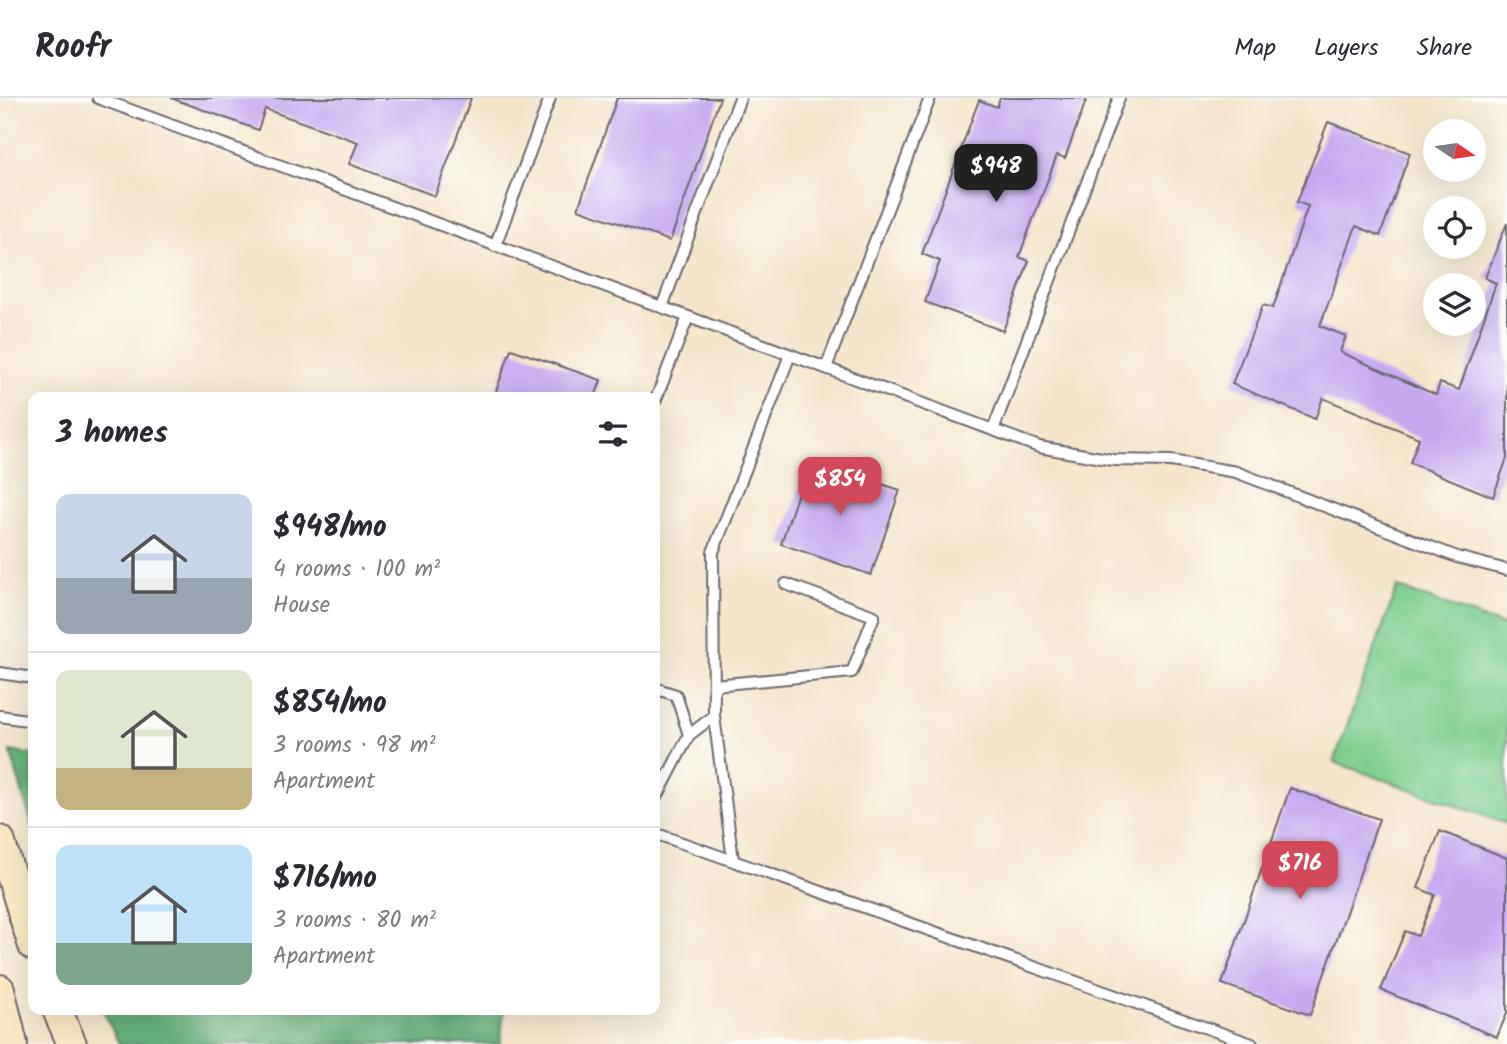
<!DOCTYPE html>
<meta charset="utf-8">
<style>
body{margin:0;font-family:Kalam,sans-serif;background:#f7f7f7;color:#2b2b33;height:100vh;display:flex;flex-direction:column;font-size:26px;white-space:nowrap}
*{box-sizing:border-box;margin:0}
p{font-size:23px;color:#7c7c81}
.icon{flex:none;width:38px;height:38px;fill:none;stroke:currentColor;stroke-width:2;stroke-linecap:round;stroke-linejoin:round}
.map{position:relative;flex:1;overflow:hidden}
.panel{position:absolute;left:28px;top:294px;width:632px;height:623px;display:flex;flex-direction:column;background:#fff;border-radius:14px;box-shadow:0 7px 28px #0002}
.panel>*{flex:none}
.needle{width:46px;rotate:103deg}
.buttons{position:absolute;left:1423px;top:21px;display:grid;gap:14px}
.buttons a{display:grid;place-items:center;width:63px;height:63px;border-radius:50%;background:#fff;box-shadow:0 7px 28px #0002;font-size:35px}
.price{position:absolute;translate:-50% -60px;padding:0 16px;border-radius:14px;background:#d1495b;color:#fff;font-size:23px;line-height:46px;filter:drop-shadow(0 2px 4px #0008)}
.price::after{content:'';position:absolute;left:50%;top:42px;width:21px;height:16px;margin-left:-10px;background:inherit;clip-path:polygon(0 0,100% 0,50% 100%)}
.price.current{background:#222;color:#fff}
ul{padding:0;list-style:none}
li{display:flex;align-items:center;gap:21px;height:175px;padding:0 28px}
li+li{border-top:2px solid #e1e1e2}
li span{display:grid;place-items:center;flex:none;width:196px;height:140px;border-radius:14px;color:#555}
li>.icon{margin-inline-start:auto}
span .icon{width:84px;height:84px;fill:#fffc;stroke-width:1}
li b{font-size:30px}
h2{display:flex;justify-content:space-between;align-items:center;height:84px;padding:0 28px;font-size:30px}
header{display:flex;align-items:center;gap:42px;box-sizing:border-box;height:98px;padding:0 35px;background:#fff;border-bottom:2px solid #e1e1e2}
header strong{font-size:33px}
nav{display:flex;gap:38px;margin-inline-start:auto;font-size:24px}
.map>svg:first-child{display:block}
.green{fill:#7ccd8f;stroke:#4f7865;stroke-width:2}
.forest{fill:#65b07a;stroke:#44695a;stroke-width:2}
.building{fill:#c5aaf0}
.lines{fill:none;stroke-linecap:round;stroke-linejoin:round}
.service-casing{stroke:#6c676e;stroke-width:14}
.secondary-casing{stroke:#6c676e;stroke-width:32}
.service{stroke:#fff;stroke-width:10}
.secondary{stroke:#f8e8c3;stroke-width:28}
</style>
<header>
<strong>Roofr</strong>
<nav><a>Map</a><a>Layers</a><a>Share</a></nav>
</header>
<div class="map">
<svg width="1507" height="946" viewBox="0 0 1507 946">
<rect width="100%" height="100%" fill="#fdfcf7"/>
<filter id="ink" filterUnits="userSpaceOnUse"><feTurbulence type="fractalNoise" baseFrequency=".0143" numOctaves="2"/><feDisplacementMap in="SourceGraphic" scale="14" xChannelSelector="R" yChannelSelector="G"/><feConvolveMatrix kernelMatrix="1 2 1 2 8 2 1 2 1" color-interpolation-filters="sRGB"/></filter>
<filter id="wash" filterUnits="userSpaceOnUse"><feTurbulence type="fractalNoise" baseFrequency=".00686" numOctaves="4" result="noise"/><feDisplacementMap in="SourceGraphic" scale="28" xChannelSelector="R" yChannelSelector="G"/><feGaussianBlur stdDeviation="1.57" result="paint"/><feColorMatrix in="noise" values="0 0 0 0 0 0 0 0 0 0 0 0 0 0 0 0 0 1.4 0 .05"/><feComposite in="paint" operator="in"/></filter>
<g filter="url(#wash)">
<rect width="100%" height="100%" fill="#f4e6cd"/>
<!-- green -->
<path class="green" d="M 1397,489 L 1507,529 L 1507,726 L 1334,664 Z"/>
<!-- forest -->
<g class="forest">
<path d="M 10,653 L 33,657 L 33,730 Z"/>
<path d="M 103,912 L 504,912 L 500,946 L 119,946 Z"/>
</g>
<g id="blocks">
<!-- building -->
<g class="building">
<path d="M 171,0 L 471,0 L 435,98 L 349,66 L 358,44 L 265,11 L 258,32 Z"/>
<path d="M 617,0 L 720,0 L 670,143 L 578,111 Z"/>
<path d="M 1000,0 L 1087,0 L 1065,60 L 1057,57 L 1019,159 L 1029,163 L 1003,233 L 925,204 L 940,163 L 922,156 L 979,2 L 997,9 Z"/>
<path d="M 1328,24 L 1410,55 L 1380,138 L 1356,128 L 1320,228 L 1346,238 L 1340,254 L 1436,297 L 1440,285 L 1459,292 L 1496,185 L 1485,180 L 1507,125 L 1507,360 L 1493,399 L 1410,365 L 1419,340 L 1323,300 L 1315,321 L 1232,286 L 1263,207 L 1273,210 L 1308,108 L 1297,104 Z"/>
<path d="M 511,251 L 601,282 L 595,299 L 494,299 Z"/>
<path d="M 809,362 L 900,392 L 871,477 L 781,446 Z"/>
<path d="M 1290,690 L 1379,721 L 1310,917 L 1222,886 Z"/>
<path d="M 1440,733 L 1507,760 L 1507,915 L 1497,939 L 1381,892 L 1405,833 L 1418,838 L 1435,797 L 1418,790 Z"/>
</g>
</g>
</g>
<g filter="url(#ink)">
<use href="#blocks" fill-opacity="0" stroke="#6c676e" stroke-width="2"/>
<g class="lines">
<!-- service casing -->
<g class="service-casing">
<g id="service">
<path d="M 98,0 L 1039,349 L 1113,362 L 1171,363 L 1236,374 L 1457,459 L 1507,472"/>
<path d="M 495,148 L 550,0"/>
<path d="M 662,209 L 740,0"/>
<path d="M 826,270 L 930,0"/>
<path d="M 654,306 L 688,219"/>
<path d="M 993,332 L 1119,0"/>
<path d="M 0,575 L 33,580"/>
<path d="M 714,587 L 852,574 L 874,518 L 786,486"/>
<path d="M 654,590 L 676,597 L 689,637 L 659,695 L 654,699"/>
<path d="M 0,618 L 33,623"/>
<path d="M 714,618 L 733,762"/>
<path d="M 689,637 L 714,618 L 713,454 L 790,257"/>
<path d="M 654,735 L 1252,946"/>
</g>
</g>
<!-- secondary casing -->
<g class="secondary-casing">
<g id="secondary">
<path d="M 0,742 L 33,848"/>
<path d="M 0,891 L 13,946"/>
<path d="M 57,912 L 72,946"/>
</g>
</g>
<!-- service -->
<use href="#service" class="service"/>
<!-- secondary -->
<use href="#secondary" class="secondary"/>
</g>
</g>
</svg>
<div class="buttons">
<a><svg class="needle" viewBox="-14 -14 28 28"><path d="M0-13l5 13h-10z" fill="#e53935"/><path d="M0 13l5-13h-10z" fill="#7c7c81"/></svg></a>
<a><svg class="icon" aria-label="locate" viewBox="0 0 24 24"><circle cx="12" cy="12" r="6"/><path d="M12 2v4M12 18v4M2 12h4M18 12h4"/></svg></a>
<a><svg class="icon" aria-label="layers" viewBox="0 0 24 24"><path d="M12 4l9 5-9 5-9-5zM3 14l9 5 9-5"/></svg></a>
</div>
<b class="price current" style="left:996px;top:106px">$948</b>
<b class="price" style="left:840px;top:419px">$854</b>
<b class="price" style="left:1300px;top:803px">$716</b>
<section class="panel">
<h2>3 homes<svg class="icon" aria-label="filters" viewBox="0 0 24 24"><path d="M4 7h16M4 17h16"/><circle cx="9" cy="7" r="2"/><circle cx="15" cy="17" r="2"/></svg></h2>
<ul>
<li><span style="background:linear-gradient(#c9d6e8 60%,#9aa5b1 0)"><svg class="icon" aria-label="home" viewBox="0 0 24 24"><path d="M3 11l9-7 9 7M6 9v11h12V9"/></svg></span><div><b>$948/mo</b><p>4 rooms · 100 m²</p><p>House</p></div></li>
<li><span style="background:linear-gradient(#dfe7d0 70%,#c2b280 0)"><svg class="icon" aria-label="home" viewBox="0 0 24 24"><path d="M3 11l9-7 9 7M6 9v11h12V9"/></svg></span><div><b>$854/mo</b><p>3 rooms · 98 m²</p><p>Apartment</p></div></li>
<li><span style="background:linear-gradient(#bfe0f5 70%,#7fa58c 0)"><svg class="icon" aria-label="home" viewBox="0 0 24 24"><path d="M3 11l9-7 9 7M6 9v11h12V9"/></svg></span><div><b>$716/mo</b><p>3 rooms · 80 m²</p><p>Apartment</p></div></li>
</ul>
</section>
</div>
